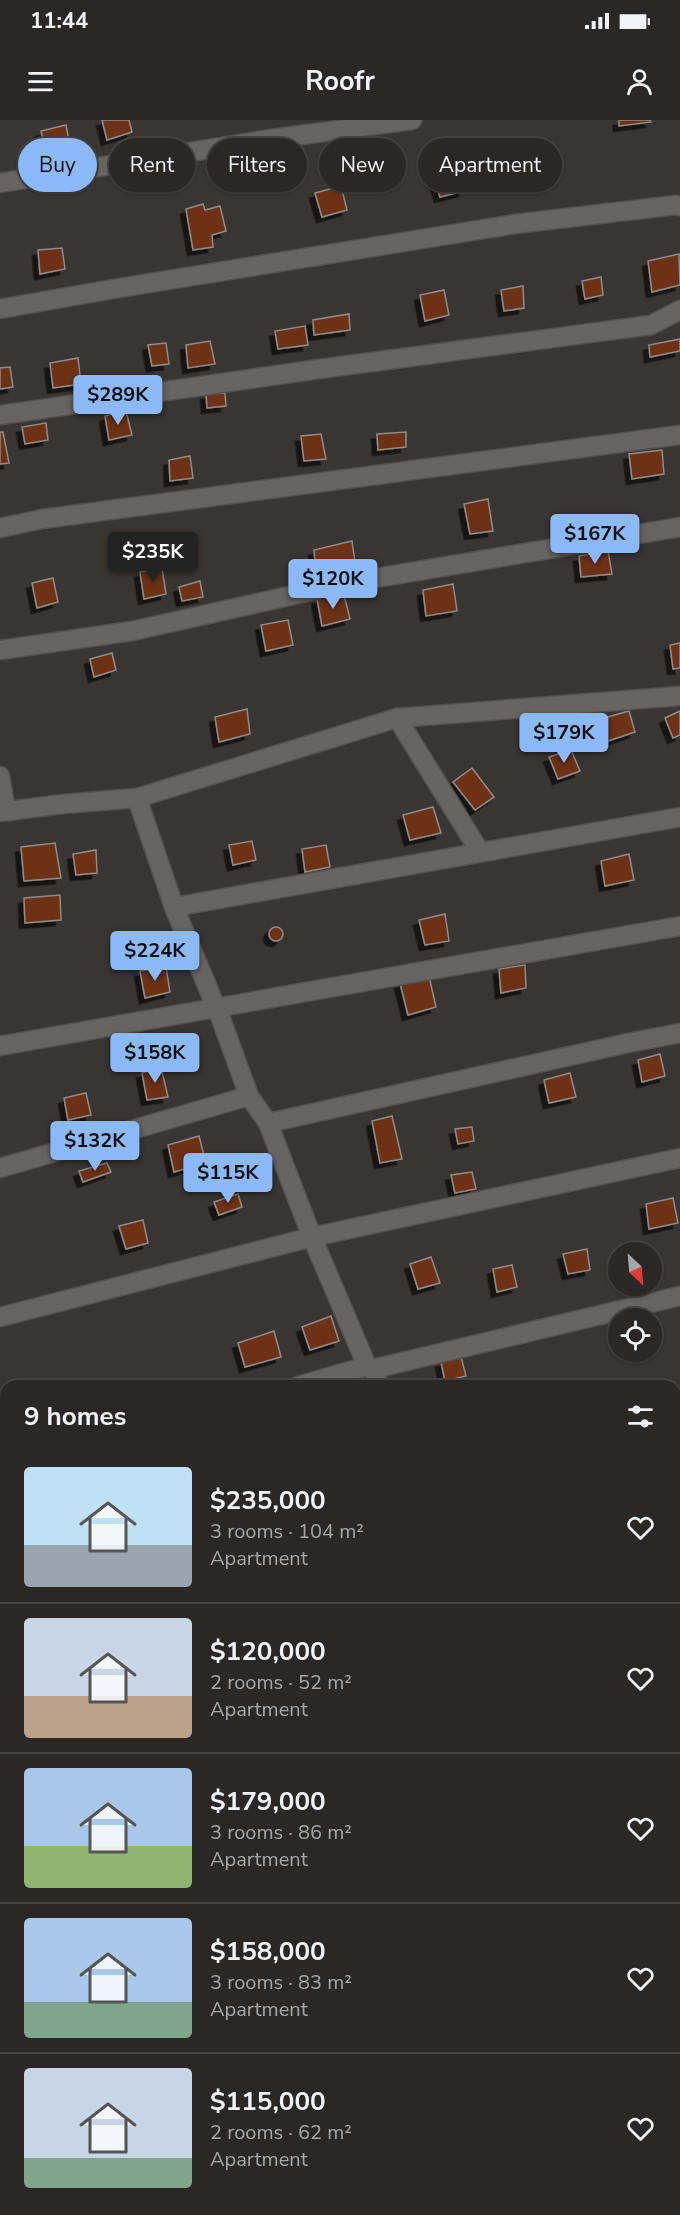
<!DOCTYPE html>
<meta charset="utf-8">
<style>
body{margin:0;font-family:"Nunito Sans",sans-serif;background:#32302e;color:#f1f3f6;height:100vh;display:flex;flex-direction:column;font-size:22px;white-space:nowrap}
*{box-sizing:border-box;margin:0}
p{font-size:20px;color:#a5a6a7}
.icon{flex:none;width:33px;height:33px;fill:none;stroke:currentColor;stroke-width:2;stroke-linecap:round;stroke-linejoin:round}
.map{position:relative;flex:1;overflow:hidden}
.details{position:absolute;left:0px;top:1260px;width:681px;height:836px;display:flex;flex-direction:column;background:#2a2826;border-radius:18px 18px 0 0;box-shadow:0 2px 4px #0004,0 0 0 2px #464443}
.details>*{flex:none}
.hud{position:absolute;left:18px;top:18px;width:645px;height:54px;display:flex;gap:12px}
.needle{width:39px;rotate:154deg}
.buttons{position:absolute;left:608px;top:1122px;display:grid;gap:12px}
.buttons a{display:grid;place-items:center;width:54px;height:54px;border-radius:50%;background:#2a2826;box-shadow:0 2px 4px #0004,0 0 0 2px #464443;font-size:30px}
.price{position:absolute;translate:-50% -51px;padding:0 14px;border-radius:6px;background:#8cb9fc;color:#111;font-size:20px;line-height:39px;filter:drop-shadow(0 2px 3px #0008)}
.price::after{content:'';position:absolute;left:50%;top:36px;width:18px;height:14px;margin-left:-9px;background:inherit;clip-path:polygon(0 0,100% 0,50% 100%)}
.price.current{background:#222;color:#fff}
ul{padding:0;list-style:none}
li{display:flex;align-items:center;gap:18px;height:150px;padding:0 24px}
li+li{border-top:2px solid #464443}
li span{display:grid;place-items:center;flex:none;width:168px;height:120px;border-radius:6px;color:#555}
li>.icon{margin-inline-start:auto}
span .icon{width:72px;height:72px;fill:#fffc;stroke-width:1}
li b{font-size:26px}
h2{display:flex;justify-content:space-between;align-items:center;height:72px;padding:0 24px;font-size:26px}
.tag{padding:0 21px;border-radius:27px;background:#2a2826;box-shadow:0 2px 4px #0004,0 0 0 2px #464443;font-size:21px;line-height:54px}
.tag.current{background:#8cb9fc;color:#111}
.status{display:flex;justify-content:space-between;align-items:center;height:42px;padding:0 30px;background:#2a2826;direction:ltr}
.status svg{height:16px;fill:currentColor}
header{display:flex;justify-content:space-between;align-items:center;height:78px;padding:0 24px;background:#2a2826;font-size:27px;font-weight:700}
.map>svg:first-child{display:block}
.building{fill:#6d3316;stroke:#8e8b89;stroke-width:1.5;filter:url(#shadow)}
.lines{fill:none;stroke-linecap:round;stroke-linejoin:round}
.minor-casing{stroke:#545150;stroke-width:21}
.minor{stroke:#686462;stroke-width:18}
</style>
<div class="status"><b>11:44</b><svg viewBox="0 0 49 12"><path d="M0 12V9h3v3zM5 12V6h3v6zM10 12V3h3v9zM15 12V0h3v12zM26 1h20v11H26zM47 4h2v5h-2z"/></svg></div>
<header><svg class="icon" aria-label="menu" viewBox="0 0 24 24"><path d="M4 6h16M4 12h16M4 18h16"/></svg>Roofr<svg class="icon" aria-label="person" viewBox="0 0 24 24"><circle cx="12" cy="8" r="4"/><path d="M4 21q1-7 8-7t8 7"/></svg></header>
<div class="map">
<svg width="680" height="2095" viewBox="0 0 680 2095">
<defs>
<filter id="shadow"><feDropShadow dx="-5.5" dy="5.5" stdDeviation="0" flood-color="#0009"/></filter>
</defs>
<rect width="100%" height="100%" fill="#383533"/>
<!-- building -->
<g class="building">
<path d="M 102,0 L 129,0 L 132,12 L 107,20 Z"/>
<path d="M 619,0 L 650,0 L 651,2 L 619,6 Z"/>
<path d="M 66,5 L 71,32 L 47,37 L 41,11 Z"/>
<path d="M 459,50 L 464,71 L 440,77 L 434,57 Z"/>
<path d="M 341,66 L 347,90 L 322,97 L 315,73 Z"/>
<path d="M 203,84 L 205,90 L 220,86 L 226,111 L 212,115 L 213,127 L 193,130 L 186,89 Z"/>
<path d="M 62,128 L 65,149 L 40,154 L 38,130 Z"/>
<path d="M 679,134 L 680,165 L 652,172 L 648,141 Z"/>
<path d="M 601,157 L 603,175 L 585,179 L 582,161 Z"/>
<path d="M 523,166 L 524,188 L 504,191 L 501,170 Z"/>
<path d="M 444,170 L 449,195 L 425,201 L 420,175 Z"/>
<path d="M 349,194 L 350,210 L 314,215 L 313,200 Z"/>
<path d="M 305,206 L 308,225 L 278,229 L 275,211 Z"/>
<path d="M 680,219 L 680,231 L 650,237 L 649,225 Z"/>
<path d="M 210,221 L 215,244 L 188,248 L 186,225 Z"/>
<path d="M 166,223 L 169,244 L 152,246 L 148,225 Z"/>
<path d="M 78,238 L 81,264 L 53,268 L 50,243 Z"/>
<path d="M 10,247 L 13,267 L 0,269 L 0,248 Z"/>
<path d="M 225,273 L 226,286 L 207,288 L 206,274 Z"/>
<path d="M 126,291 L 132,315 L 109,320 L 105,296 Z"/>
<path d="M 46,303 L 48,320 L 25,324 L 22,307 Z"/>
<path d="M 0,312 L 3,312 L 9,343 L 0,344 Z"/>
<path d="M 406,312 L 406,327 L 378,330 L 377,314 Z"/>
<path d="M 321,314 L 326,339 L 304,341 L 301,316 Z"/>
<path d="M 662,330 L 664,354 L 632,359 L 629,334 Z"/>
<path d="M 190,336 L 193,358 L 170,361 L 169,340 Z"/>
<path d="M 488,379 L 493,411 L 470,414 L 464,384 Z"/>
<path d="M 352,421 L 355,442 L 316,451 L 314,430 Z"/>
<path d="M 608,431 L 612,454 L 581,457 L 579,436 Z"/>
<path d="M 162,448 L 166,474 L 144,479 L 140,452 Z"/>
<path d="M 53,458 L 58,482 L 37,488 L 32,463 Z"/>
<path d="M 200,461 L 203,477 L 182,481 L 179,467 Z"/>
<path d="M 453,464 L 457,491 L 426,496 L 423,470 Z"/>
<path d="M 344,475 L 350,499 L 322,506 L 317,479 Z"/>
<path d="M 288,500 L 293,525 L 266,531 L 261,505 Z"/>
<path d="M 680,523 L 680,548 L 673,549 L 670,525 Z"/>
<path d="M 112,533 L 116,550 L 94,557 L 90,539 Z"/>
<path d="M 247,589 L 250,614 L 219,622 L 215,597 Z"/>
<path d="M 629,591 L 635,612 L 605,622 L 597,600 Z"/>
<path d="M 680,591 L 680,615 L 673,618 L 665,598 Z"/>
<path d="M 571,630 L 580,651 L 558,659 L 549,637 Z"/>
<path d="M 472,648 L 494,677 L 475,690 L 453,662 Z"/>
<path d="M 433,687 L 441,713 L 410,720 L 403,695 Z"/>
<path d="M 252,721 L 256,740 L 233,745 L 229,725 Z"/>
<path d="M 55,723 L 61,758 L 24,761 L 21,727 Z"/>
<path d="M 326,725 L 330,747 L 305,752 L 302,729 Z"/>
<path d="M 96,730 L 97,753 L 76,755 L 73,734 Z"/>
<path d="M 629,734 L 634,760 L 605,766 L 601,741 Z"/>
<path d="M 60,775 L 61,800 L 25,803 L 24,778 Z"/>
<path d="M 445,794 L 449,821 L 425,825 L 419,800 Z"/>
<circle cx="276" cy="814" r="7"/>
<path d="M 525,845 L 526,868 L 501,873 L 499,849 Z"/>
<path d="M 166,847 L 170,872 L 145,878 L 140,851 Z"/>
<path d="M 429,856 L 436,887 L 408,895 L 400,863 Z"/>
<path d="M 660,934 L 665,956 L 642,962 L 638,940 Z"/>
<path d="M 161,947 L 168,977 L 147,980 L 142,953 Z"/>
<path d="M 570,953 L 576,977 L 549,983 L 544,960 Z"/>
<path d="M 86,973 L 91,995 L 68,1000 L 64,978 Z"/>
<path d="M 392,996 L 402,1039 L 380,1043 L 372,1001 Z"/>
<path d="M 472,1007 L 474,1021 L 458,1024 L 455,1009 Z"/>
<path d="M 199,1016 L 206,1043 L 174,1052 L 168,1025 Z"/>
<path d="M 107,1043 L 111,1052 L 83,1062 L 79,1051 Z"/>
<path d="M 472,1052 L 476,1069 L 455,1073 L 451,1055 Z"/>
<path d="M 238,1074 L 242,1087 L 219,1095 L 214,1082 Z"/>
<path d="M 673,1078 L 678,1103 L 649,1109 L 646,1084 Z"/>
<path d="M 143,1100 L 148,1123 L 126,1129 L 119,1106 Z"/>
<path d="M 587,1129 L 590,1150 L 568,1154 L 563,1134 Z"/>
<path d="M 431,1137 L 440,1163 L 418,1169 L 410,1144 Z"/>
<path d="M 512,1145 L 517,1167 L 497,1172 L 493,1149 Z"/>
<path d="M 331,1196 L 339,1221 L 310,1230 L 302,1207 Z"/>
<path d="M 274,1211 L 281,1237 L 245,1247 L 238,1223 Z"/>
<path d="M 461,1237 L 466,1256 L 445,1261 L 441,1242 Z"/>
<path d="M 0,1575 L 6,1599 L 6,1601 L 0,1602 Z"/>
<path d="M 680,1702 L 680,1729 L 679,1729 L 675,1703 Z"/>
<path d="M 6,2071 L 6,2090 L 26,2090 L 27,2094 L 0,2095 L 0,2073 Z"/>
<path d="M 410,2090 L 438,2090 L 439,2095 L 411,2095 Z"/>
</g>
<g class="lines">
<!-- minor casing -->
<g class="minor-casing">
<g id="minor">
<path d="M 0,63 L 264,20 L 412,0"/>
<path d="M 0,189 L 119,168 L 515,104 L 676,85 L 680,86"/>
<path d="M 0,295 L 312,250 L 651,205 L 680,190"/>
<path d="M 0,408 L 42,399 L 680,315"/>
<path d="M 0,530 L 132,511 L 352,462 L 680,407"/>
<path d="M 397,598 L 480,732"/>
<path d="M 0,656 L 6,691"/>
<path d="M 137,678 L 174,787 L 221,899 L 249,976 L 268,1003 L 312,1117 L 367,1246 L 373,1249 L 379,1266"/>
<path d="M 0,692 L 63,684 L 137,678 L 397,598 L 680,576"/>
<path d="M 174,787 L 680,697"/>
<path d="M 0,926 L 680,806"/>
<path d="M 268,1003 L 628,923 L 680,913"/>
<path d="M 0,1048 L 249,976"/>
<path d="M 0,1197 L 312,1117 L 680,1038"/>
<path d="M 373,1249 L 680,1176"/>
<path d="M 298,1266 L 367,1246"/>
<path d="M 675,1294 L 680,1292"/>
<path d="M 0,1347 L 6,1345"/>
<path d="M 0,1463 L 6,1461"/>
<path d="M 675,1518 L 680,1517"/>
<path d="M 675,1602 L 680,1601"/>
<path d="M 0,1719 L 6,1718"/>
<path d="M 675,1751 L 680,1750"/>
<path d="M 0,1918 L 6,1916"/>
<path d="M 675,1966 L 680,1965"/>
<path d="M 181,2095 L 202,2090"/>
</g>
</g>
<!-- minor -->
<use href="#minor" class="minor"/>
</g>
</svg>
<div class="buttons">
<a><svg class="needle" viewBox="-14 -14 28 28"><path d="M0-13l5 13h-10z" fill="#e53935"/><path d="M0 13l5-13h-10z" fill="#a5a6a7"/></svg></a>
<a><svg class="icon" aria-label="locate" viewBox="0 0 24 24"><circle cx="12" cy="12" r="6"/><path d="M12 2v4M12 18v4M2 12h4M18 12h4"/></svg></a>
</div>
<b class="price" style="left:118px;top:306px">$289K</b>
<b class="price" style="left:595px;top:445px">$167K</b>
<b class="price current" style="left:153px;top:463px">$235K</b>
<b class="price" style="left:333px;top:490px">$120K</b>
<b class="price" style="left:564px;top:644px">$179K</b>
<b class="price" style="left:155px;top:862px">$224K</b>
<b class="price" style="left:155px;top:964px">$158K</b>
<b class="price" style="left:95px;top:1052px">$132K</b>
<b class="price" style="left:228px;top:1084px">$115K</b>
<div class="hud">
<a class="tag current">Buy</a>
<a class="tag">Rent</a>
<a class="tag">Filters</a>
<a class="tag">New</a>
<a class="tag">Apartment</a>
</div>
<section class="details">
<h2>9 homes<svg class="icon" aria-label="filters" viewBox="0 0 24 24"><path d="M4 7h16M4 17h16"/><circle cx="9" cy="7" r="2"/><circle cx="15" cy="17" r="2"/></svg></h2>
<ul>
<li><span style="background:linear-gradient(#bfe0f5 65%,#9aa5b1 0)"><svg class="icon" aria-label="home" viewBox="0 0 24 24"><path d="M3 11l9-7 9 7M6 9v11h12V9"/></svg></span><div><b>$235,000</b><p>3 rooms · 104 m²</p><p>Apartment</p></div><svg class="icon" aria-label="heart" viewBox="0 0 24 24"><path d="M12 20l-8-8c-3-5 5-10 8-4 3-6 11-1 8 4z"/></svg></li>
<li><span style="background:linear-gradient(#c9d6e8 65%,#b9a48a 0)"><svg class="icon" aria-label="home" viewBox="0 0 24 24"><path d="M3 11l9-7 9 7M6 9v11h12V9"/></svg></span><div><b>$120,000</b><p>2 rooms · 52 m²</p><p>Apartment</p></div><svg class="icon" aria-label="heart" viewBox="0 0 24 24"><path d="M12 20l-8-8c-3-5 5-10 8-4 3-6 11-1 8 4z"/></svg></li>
<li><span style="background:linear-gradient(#a9c7e8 65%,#8fb573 0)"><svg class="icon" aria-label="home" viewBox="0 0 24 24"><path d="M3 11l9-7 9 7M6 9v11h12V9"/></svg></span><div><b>$179,000</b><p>3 rooms · 86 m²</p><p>Apartment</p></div><svg class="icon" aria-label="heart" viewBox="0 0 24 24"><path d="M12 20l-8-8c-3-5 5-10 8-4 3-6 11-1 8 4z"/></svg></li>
<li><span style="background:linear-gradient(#a9c7e8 70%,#7fa58c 0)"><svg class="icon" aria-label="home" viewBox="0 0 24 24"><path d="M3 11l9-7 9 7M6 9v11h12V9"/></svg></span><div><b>$158,000</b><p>3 rooms · 83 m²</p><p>Apartment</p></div><svg class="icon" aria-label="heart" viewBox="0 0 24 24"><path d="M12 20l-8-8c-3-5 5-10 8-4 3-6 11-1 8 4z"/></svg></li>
<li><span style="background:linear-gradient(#c9d6e8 75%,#7fa58c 0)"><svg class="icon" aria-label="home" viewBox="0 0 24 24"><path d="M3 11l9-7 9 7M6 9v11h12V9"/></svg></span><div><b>$115,000</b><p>2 rooms · 62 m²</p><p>Apartment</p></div><svg class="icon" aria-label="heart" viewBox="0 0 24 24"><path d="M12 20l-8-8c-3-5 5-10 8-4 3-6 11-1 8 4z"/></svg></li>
</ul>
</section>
</div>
